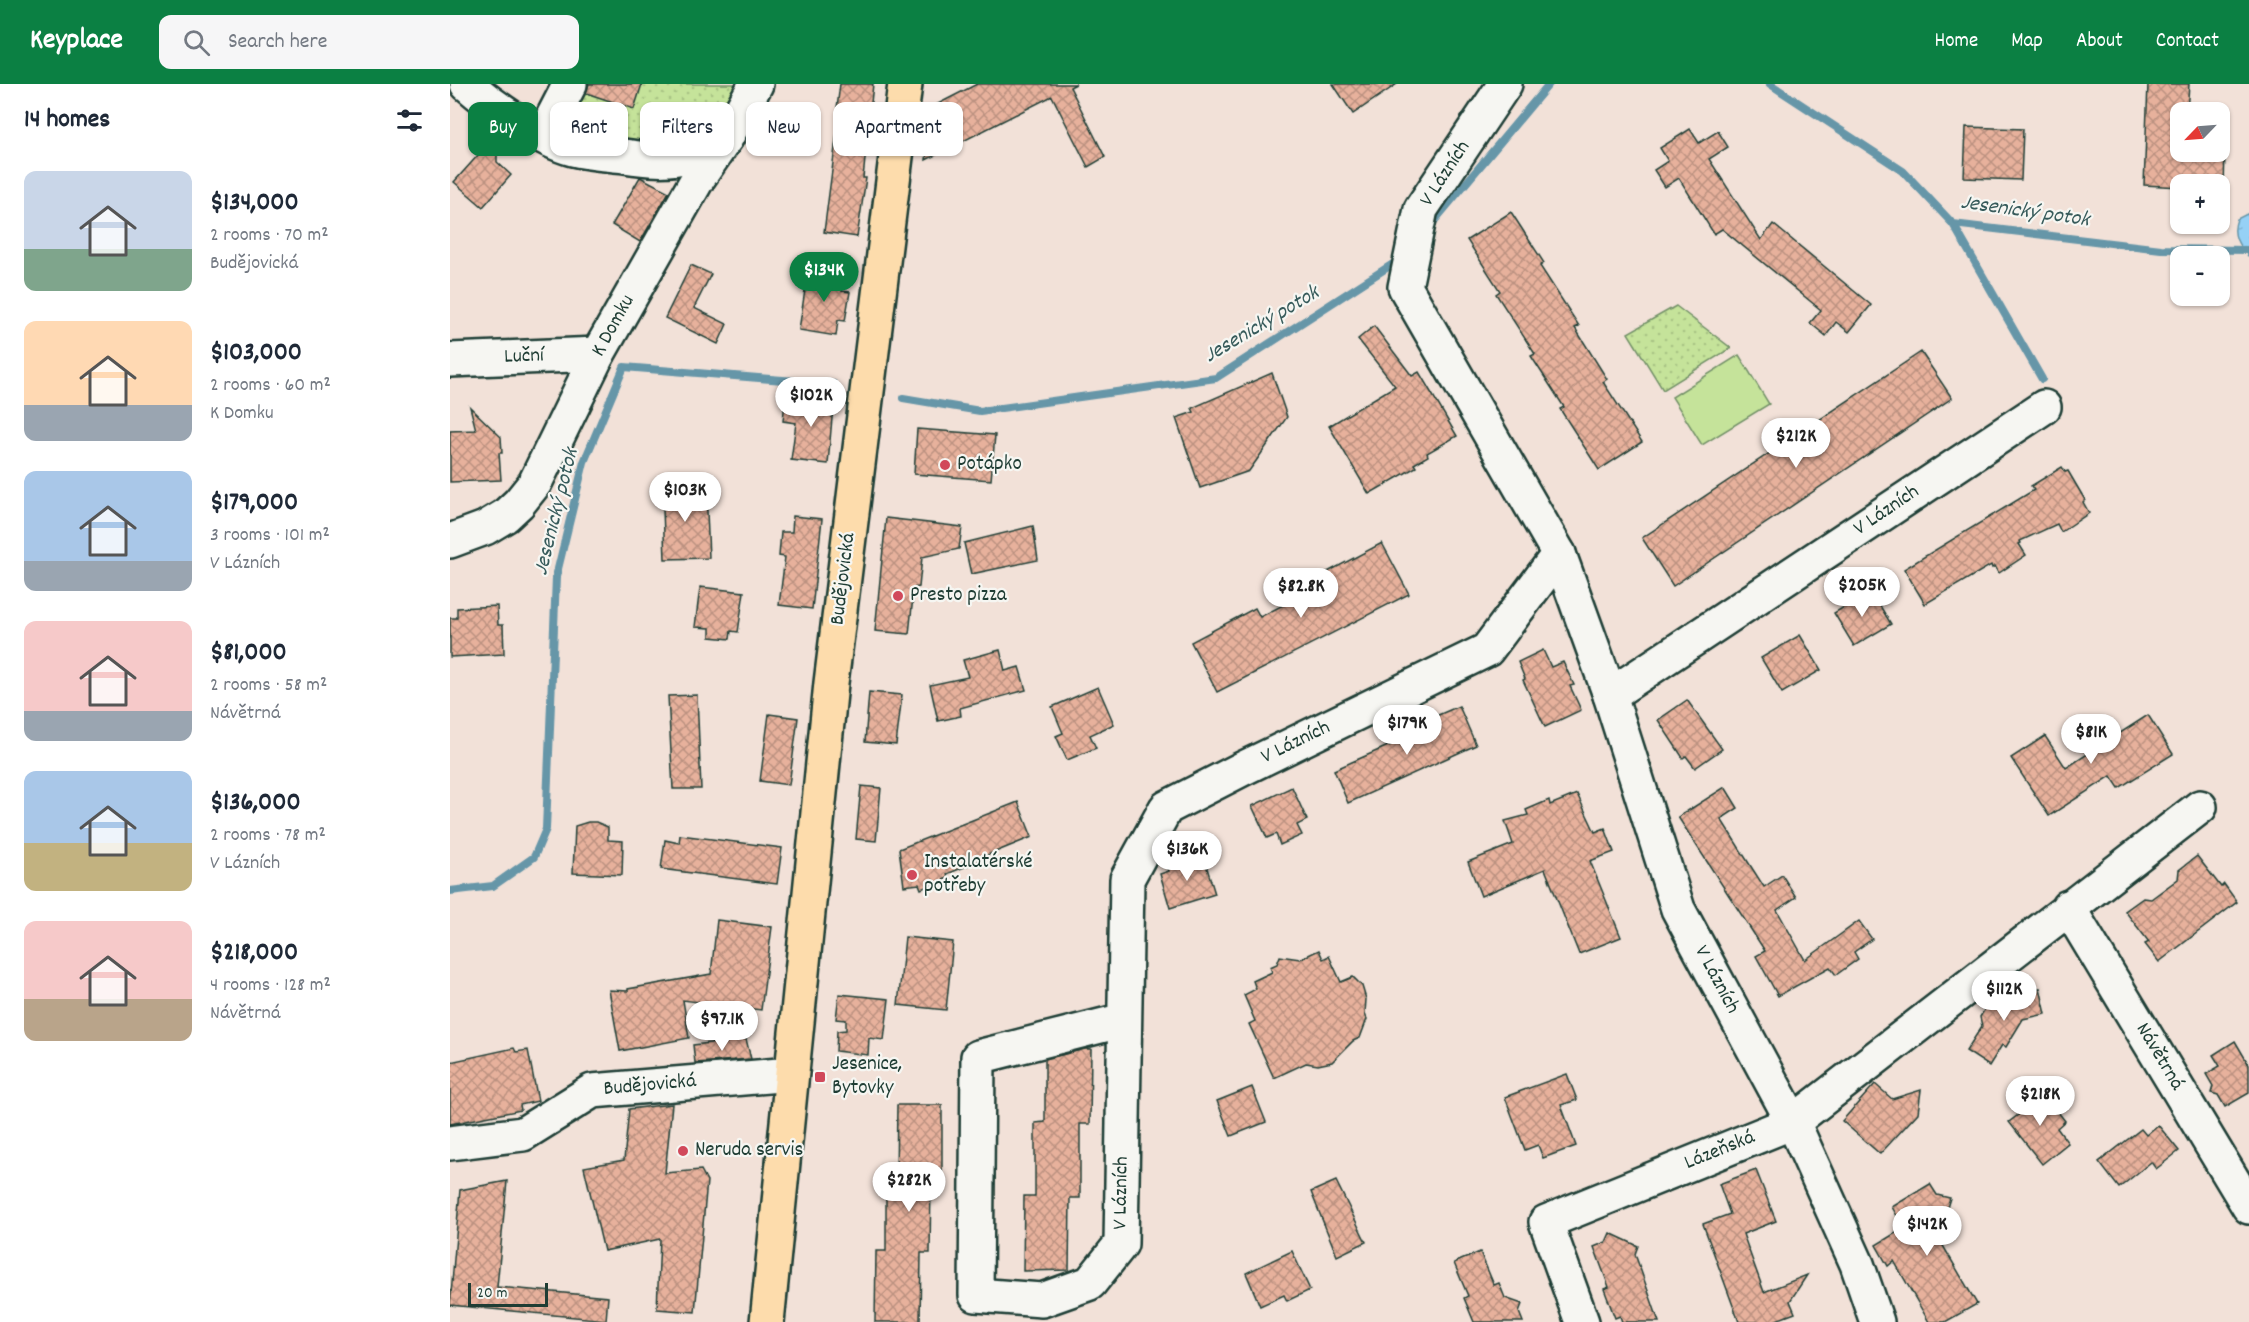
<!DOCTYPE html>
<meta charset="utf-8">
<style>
body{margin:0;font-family:Dekko,sans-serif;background:#f6f6f7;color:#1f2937;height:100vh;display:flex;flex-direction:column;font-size:22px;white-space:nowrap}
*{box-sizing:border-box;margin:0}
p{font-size:20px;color:#747a83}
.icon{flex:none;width:33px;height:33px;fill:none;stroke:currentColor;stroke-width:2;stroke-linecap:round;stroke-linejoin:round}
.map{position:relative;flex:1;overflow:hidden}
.sheet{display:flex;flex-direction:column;background:#fff;width:450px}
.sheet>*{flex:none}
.hud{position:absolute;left:18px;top:18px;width:570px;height:54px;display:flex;gap:12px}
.needle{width:39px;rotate:245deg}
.buttons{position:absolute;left:1720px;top:18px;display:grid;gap:12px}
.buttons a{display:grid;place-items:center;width:60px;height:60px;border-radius:12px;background:#fff;box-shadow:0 2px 4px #0004;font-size:30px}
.scale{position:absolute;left:18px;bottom:15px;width:80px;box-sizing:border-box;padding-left:6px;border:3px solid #1f3d34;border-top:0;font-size:16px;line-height:21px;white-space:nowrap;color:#1f3d34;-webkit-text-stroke:4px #f6f6f2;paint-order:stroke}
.price{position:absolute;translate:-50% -51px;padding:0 14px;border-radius:21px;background:#fff;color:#222;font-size:20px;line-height:39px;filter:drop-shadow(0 2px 3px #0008)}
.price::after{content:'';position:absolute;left:50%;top:36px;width:18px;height:14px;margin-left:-9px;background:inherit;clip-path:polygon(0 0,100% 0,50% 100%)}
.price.current{background:#0b8043;color:#fff}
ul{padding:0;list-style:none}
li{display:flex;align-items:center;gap:18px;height:150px;padding:0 24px}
li span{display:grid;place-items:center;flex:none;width:168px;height:120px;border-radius:12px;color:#555}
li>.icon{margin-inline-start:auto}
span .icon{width:72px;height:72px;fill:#fffc;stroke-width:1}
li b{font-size:26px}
h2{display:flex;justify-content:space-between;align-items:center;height:72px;padding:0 24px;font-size:26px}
.pill{padding:0 21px;border-radius:12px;background:#fff;box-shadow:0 2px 4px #0004;font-size:21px;line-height:54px}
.pill.current{background:#0b8043;color:#fff}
header{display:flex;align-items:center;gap:36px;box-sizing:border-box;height:84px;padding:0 30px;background:#0b8043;color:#fff}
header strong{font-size:28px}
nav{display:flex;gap:33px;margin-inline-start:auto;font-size:21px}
.search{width:420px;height:54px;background:#f6f6f7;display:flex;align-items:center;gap:15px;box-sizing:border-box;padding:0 21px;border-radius:12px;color:#747a83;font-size:22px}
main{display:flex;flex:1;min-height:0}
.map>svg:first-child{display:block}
.park{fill:url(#park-dots);stroke:#729067;stroke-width:1.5}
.pitch{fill:#c5e39a;stroke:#729067;stroke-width:1.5}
.water{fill:url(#water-ripples);stroke:#6696a8;stroke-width:1.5}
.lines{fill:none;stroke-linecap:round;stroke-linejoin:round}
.stream{stroke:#6696a8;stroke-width:8}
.building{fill:url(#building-cross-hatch);stroke:#1f3d34;stroke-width:1.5}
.minor-casing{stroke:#1f3d34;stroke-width:38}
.major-casing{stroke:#1f3d34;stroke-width:38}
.minor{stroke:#f6f6f2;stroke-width:33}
.major{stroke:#fddcac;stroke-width:33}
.poi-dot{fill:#d1495b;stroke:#f6f6f2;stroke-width:2}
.labels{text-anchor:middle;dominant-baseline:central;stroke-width:4.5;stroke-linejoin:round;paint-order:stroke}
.street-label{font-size:21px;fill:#1f3d34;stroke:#f6f6f2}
.poi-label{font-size:21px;fill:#1f3d34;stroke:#f6f6f2;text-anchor:start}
.water-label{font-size:22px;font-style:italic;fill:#375b5b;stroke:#f6f6f2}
</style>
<header>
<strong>Keyplace</strong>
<div class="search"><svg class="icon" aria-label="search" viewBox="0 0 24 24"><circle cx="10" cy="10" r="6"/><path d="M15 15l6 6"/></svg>Search here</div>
<nav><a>Home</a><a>Map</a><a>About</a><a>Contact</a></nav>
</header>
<main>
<section class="sheet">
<h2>14 homes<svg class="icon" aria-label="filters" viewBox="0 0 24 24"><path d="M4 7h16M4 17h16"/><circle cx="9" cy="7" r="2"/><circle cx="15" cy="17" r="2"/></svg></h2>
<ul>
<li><span style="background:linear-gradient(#c9d6e8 65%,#7fa58c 0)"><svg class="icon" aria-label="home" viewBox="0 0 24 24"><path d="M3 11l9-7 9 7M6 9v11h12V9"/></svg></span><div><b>$134,000</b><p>2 rooms · 70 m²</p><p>Budějovická</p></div></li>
<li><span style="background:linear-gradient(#ffd9b3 70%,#9aa5b1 0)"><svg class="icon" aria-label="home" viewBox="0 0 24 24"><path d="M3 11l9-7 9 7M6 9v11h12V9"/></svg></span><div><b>$103,000</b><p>2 rooms · 60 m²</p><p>K Domku</p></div></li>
<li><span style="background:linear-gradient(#a9c7e8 75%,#9aa5b1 0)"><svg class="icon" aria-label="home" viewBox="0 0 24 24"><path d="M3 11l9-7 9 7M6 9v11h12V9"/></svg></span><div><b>$179,000</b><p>3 rooms · 101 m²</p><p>V Lázních</p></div></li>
<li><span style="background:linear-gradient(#f6c9c9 75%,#9aa5b1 0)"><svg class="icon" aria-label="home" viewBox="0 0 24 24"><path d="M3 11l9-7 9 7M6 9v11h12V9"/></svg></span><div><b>$81,000</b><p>2 rooms · 58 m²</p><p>Návětrná</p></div></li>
<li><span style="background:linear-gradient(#a9c7e8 60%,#c2b280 0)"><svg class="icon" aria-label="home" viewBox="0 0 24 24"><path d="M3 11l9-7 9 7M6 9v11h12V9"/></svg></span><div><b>$136,000</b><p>2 rooms · 78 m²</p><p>V Lázních</p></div></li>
<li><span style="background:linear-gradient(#f6c9c9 65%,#b9a48a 0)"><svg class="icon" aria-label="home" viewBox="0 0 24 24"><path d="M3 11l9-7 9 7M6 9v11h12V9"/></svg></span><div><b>$218,000</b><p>4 rooms · 128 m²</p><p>Návětrná</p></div></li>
</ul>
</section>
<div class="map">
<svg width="1799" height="1238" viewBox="0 0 1799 1238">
<defs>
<pattern id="park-dots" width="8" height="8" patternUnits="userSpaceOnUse" patternTransform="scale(1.5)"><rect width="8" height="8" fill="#c5e39a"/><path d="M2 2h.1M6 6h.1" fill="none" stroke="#a9c485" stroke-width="1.8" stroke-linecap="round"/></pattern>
<pattern id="water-ripples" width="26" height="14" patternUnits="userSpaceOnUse" patternTransform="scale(1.5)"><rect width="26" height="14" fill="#96d1f6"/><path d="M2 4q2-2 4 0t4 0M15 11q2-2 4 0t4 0" fill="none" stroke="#81b4d4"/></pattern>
<pattern id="building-cross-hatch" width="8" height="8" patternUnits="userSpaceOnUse" patternTransform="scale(1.5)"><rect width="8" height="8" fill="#e7b19c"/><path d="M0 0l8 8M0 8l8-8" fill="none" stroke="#bb9180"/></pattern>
</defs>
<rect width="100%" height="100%" fill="#f2e1d8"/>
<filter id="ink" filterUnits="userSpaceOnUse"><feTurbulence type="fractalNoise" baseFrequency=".0167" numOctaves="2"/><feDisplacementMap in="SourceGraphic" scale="12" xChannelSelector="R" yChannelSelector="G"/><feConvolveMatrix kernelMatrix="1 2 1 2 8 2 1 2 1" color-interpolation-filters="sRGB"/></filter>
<g filter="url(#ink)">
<!-- park -->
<g class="park">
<path d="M 131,0 L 288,0 C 279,15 267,38 254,50 C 235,69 130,60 113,39 Z"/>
<path d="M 1226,222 L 1281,264 L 1213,306 L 1178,249 Z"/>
</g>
<!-- pitch -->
<path class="pitch" d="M 1289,271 L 1319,320 L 1252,361 L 1222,313 Z"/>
<!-- water -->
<path class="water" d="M 1799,129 L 1799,173 C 1788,161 1781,151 1787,135 Z"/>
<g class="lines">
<!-- stream -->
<g class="stream">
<path d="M 1320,0 L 1453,87 L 1503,140 L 1711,165 L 1799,166"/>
<path d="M 1503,140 L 1592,295"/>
<path d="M 980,142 L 1099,0"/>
<path d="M 453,314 L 530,327 L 766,294 L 952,174"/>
<path d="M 0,807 L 43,802 L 84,773 L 96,745 L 106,493 L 134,378 L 174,283 L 383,300"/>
</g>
</g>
<!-- building -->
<g class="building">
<path d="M 139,0 L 192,0 L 184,25 L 136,9 Z"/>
<path d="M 390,0 L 423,0 L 413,94 L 416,94 L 407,153 L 374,148 L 390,25 L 387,24 Z"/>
<path d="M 527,0 L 626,0 L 620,3 L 655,73 L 638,83 L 602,12 L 476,76 L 482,23 Z"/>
<path d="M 883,0 L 947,0 L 903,30 Z"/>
<path d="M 1698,0 L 1739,0 L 1737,28 L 1731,28 L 1731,68 L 1770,68 L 1770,65 L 1775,65 L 1774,105 L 1770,105 L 1770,100 L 1731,100 L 1731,103 L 1694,101 Z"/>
<path d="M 1516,43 L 1573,45 L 1571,96 L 1514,94 Z"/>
<path d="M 1240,45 L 1249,59 L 1268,47 L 1278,63 L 1259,75 L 1311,156 L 1323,140 L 1421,221 L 1399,248 L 1386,238 L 1376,252 L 1360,239 L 1371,226 L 1272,145 L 1264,150 L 1229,94 L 1215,103 L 1204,86 L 1218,77 L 1210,64 Z"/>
<path d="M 47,68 L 47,78 L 61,91 L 33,123 L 4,98 L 30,69 Z"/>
<path d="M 190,93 L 219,108 L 190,158 L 162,141 Z"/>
<path d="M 1061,128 L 1094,179 L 1090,182 L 1129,242 L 1125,244 L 1157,295 L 1153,298 L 1192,358 L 1149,386 L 1110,325 L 1114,323 L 1081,272 L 1085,270 L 1046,210 L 1050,207 L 1017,156 Z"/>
<path d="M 241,181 L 261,190 L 244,224 L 277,240 L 268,260 L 215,234 Z"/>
<path d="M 358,186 L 394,191 L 392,207 L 400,208 L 395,237 L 388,236 L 386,252 L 349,246 Z"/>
<path d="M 924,242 L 962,292 L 969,288 L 1007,352 L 977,369 L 978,372 L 964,380 L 966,383 L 919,410 L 879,342 L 945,302 L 908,255 Z"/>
<path d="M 1471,268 L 1502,314 L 1223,502 L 1192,454 Z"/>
<path d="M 822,289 L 837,333 L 799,387 L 750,404 L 726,334 L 744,328 L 742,324 Z"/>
<path d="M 362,308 L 384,311 L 378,380 L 341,376 L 346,339 L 333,337 L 335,317 L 361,320 Z"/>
<path d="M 20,323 L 51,353 L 52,369 L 49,369 L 51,396 L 0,398 L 0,347 L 26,346 Z"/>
<path d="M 467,345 L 545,351 L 541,396 L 464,390 Z"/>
<path d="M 1612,383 L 1615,388 L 1618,387 L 1635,416 L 1633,418 L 1639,429 L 1611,448 L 1607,440 L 1570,457 L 1571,459 L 1569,460 L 1576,471 L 1549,489 L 1545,482 L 1542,484 L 1541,481 L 1475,520 L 1454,485 L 1584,406 L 1581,402 Z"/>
<path d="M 212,401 L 256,404 L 259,474 L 215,475 Z"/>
<path d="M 343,432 L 372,435 L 362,525 L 329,521 L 335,473 L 329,472 L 331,448 L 342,448 Z"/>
<path d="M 436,434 L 512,443 L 509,465 L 472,473 L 469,503 L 464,504 L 459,550 L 425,547 Z"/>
<path d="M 583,442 L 588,476 L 521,490 L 514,459 Z"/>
<path d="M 932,459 L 959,510 L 767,608 L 741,558 L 805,524 L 810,533 L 872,501 L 868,493 Z"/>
<path d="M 250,503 L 294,508 L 288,548 L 281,547 L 280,555 L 260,553 L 260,544 L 245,543 Z"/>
<path d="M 1421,507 L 1441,540 L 1404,562 L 1384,529 Z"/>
<path d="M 47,522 L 48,541 L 53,541 L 54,570 L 0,573 L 0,534 L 7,534 L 7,524 Z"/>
<path d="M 1350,551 L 1371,586 L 1332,609 L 1311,574 Z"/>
<path d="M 550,566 L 555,587 L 569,583 L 576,606 L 510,624 L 511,632 L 488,637 L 480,601 L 518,593 L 513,576 Z"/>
<path d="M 1093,566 L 1101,583 L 1113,578 L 1124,601 L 1120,602 L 1131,626 L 1095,643 L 1073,596 L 1075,595 L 1068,578 Z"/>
<path d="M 648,603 L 664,640 L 640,651 L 646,664 L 617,676 L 606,652 L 613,649 L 602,623 Z"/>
<path d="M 419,608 L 452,611 L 446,661 L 415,658 Z"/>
<path d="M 247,611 L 251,705 L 223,705 L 218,612 Z"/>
<path d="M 1237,616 L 1272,665 L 1245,684 L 1236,672 L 1233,674 L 1208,636 Z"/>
<path d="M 1009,622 L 1026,661 L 898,719 L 884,686 L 965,650 L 963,645 L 987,635 L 986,632 Z"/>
<path d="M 319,630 L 348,634 L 339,701 L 310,697 Z"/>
<path d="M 1698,631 L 1723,670 L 1669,704 L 1661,692 L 1599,732 L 1561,674 L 1595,652 L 1616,684 Z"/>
<path d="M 411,702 L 431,704 L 426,757 L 406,755 Z"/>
<path d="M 842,703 L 857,736 L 847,741 L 852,751 L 830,761 L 826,750 L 817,754 L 802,722 Z"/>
<path d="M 1275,703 L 1288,724 L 1271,735 L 1293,770 L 1314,803 L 1332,791 L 1346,813 L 1327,826 L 1355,876 L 1409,837 L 1422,855 L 1404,868 L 1408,875 L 1386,891 L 1380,883 L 1328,912 L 1306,872 L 1315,867 L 1228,733 Z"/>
<path d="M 1127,710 L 1145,748 L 1155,744 L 1164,768 L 1140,777 L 1171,853 L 1129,870 L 1095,785 L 1031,812 L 1018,778 L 1063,760 L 1055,737 L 1078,731 L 1076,726 L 1099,716 L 1100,721 Z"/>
<path d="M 568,718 L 582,753 L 528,775 L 529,777 L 497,790 L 498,794 L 471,805 L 469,800 L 454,802 L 449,765 Z"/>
<path d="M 138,738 L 146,738 L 158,743 L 158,756 L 173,757 L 172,791 L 123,789 L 125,742 Z"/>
<path d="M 230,751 L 332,764 L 327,800 L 211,785 L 215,756 L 229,759 Z"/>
<path d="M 753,771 L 765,810 L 720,824 L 710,790 L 719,787 L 717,782 Z"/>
<path d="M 1747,772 L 1771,803 L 1774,800 L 1787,818 L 1709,878 L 1695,860 L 1699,858 L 1675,827 L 1693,814 L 1701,815 L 1728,795 L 1729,786 Z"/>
<path d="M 267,836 L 322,843 L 311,926 L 233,916 L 239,954 L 170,967 L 159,906 L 178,907 L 178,905 L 261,890 Z"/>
<path d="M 455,853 L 503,858 L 496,926 L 448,921 Z"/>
<path d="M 869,866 L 873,875 L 879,872 L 891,898 L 903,893 L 912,902 L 916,915 L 915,930 L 917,935 L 910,954 L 903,957 L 882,978 L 868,981 L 856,979 L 824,994 L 799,940 L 805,937 L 794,911 L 806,905 L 803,897 L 822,888 L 820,883 L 827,880 L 830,872 L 850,875 Z"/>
<path d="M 1590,904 L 1596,930 L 1573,935 L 1556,963 L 1552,961 L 1539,982 L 1516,967 L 1532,942 L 1530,933 L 1541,915 Z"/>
<path d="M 389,910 L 439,915 L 434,956 L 419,954 L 418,971 L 386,967 L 387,947 L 396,946 L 396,936 L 386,935 Z"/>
<path d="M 296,955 L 301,975 L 245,979 L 243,961 Z"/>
<path d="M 1785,957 L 1799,981 L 1799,1009 L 1775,1023 L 1768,1011 L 1761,1009 L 1763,1002 L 1756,990 L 1770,982 L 1763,971 Z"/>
<path d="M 64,964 L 66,968 L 78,966 L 88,1017 L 70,1021 L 71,1026 L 0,1040 L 0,978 Z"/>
<path d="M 635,965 L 641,965 L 640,1040 L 630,1040 L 630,1114 L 620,1114 L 619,1186 L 573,1187 L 574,1112 L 585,1112 L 585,1039 L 595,1038 L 595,975 Z"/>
<path d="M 1117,990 L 1127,1016 L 1111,1021 L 1126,1062 L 1093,1074 L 1088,1061 L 1075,1066 L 1055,1013 Z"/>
<path d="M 1425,1000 L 1442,1015 L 1471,1006 L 1468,1029 L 1430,1070 L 1392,1037 Z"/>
<path d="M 802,1003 L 816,1038 L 781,1052 L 767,1017 Z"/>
<path d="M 1590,1005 L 1615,1037 L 1607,1044 L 1618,1059 L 1592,1080 L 1559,1038 L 1576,1025 L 1571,1020 Z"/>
<path d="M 222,1020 L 215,1089 L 251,1086 L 257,1097 L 245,1228 L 207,1225 L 210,1155 L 154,1167 L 134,1083 L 174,1076 L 179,1025 Z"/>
<path d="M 447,1021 L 492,1021 L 492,1096 L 481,1095 L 480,1169 L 471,1169 L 470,1238 L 425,1238 L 426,1167 L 436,1167 L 436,1094 L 446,1094 Z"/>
<path d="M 1708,1041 L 1729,1067 L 1706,1085 L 1701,1078 L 1669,1104 L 1649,1078 L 1691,1045 L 1696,1051 Z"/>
<path d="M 1306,1086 L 1326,1137 L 1293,1150 L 1314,1208 L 1357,1191 L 1340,1217 L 1345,1229 L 1321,1238 L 1289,1238 L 1253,1140 L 1280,1130 L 1269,1100 Z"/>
<path d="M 57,1097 L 47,1203 L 158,1213 L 156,1236 L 0,1221 L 10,1106 Z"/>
<path d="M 886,1097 L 916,1158 L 887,1172 L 861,1108 Z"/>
<path d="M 1480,1100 L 1487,1111 L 1500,1114 L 1496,1127 L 1503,1138 L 1485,1148 L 1527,1220 L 1495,1238 L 1479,1238 L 1444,1177 L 1438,1182 L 1426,1161 L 1454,1144 L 1442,1123 Z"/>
<path d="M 1160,1149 L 1188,1162 L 1185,1170 L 1209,1238 L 1172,1238 L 1170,1232 L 1165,1234 L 1154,1205 L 1159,1203 L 1144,1163 L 1156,1158 Z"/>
<path d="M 842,1167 L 860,1206 L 837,1217 L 834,1211 L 810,1222 L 796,1189 Z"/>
<path d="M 1030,1168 L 1044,1201 L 1049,1199 L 1055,1214 L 1072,1220 L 1069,1228 L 1073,1238 L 1024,1238 L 1014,1214 L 1018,1212 L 1004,1179 Z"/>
</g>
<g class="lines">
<!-- minor casing -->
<g class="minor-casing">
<g id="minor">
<path d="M 17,0 C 42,22 92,57 123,65 C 140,69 157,70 174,72 C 195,75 217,78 238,72 C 252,68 263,61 276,54"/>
<path d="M 1055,0 L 971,125 L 955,203 L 1109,470 L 1160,611 L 1228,825 L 1343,1038 L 1407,1180 L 1427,1238"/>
<path d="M 93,52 L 120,0"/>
<path d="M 0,276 L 148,270"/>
<path d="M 0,457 L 35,444 L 55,432 L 69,419 L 85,399 L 148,270 L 247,96 L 276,54 L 306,0"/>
<path d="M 1160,611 L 1594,323"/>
<path d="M 1618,823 L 1799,1123"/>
<path d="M 674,936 L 528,973 L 526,1211 L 592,1216 L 640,1199 L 671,1160 L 677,795 L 716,724 L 792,685 L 1037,566 L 1109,470"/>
<path d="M 0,1059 L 73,1050 L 142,1007 L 341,990"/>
<path d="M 1132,1238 L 1096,1138 L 1343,1038 L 1750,723"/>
</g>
</g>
<!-- major casing -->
<g class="major-casing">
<path id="major" d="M 317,1238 L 381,599 L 455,0"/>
</g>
<!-- minor -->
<use href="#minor" class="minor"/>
<!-- major -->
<use href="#major" class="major"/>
</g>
</g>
<!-- markers -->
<g class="poi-dot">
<circle cx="495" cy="381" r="6"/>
<circle cx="448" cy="512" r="6"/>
<circle cx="462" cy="791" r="6"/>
<rect x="364" y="987" width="12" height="12" rx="3"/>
<circle cx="233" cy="1067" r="6"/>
</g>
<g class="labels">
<!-- street labels -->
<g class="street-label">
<text transform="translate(996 90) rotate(-57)">V Lázních</text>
<text transform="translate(164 242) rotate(-61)">K Domku</text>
<text transform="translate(74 273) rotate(-2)">Luční</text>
<text transform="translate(1437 427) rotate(-34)">V Lázních</text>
<text transform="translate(394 495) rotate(-83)">Budějovická</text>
<text transform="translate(846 659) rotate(-26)">V Lázních</text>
<text transform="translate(1266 896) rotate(62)">V Lázních</text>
<text transform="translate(1709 973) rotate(59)">Návětrná</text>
<text transform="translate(200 1002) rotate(-5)">Budějovická</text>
<text transform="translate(1270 1067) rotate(-22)">Lázeňská</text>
<text transform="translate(672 1109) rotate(-89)">V Lázních</text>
</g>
<!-- poi labels -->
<g class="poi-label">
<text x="507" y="381">Potápko</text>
<text x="460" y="512">Presto pizza</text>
<text x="474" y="779">Instalatérské<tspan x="474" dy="24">potřeby</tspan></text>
<text x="382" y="981">Jesenice,<tspan x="382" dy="24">Bytovky</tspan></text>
<text x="245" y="1067">Neruda servis</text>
</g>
<!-- water labels -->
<g class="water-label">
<text transform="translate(1575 128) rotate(8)">Jesenický potok</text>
<text transform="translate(812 241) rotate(-31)">Jesenický potok</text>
<text transform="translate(107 428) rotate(-76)">Jesenický potok</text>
</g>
</g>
</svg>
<div class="buttons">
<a><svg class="needle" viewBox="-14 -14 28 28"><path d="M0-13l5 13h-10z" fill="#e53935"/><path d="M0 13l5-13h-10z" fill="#747a83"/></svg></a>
<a>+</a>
<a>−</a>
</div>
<div class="scale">20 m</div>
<b class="price current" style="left:374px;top:219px">$134K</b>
<b class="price" style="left:361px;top:344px">$102K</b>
<b class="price" style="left:1346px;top:385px">$212K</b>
<b class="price" style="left:235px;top:439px">$103K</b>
<b class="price" style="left:1412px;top:534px">$205K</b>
<b class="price" style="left:851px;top:535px">$82.8K</b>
<b class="price" style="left:957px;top:672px">$179K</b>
<b class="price" style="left:1641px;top:681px">$81K</b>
<b class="price" style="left:737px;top:798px">$136K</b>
<b class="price" style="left:1554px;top:938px">$112K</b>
<b class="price" style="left:272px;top:968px">$97.1K</b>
<b class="price" style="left:1590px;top:1043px">$218K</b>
<b class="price" style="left:459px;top:1129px">$282K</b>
<b class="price" style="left:1477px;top:1173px">$142K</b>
<div class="hud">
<a class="pill current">Buy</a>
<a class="pill">Rent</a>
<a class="pill">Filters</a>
<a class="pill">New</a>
<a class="pill">Apartment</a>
</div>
</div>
</main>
